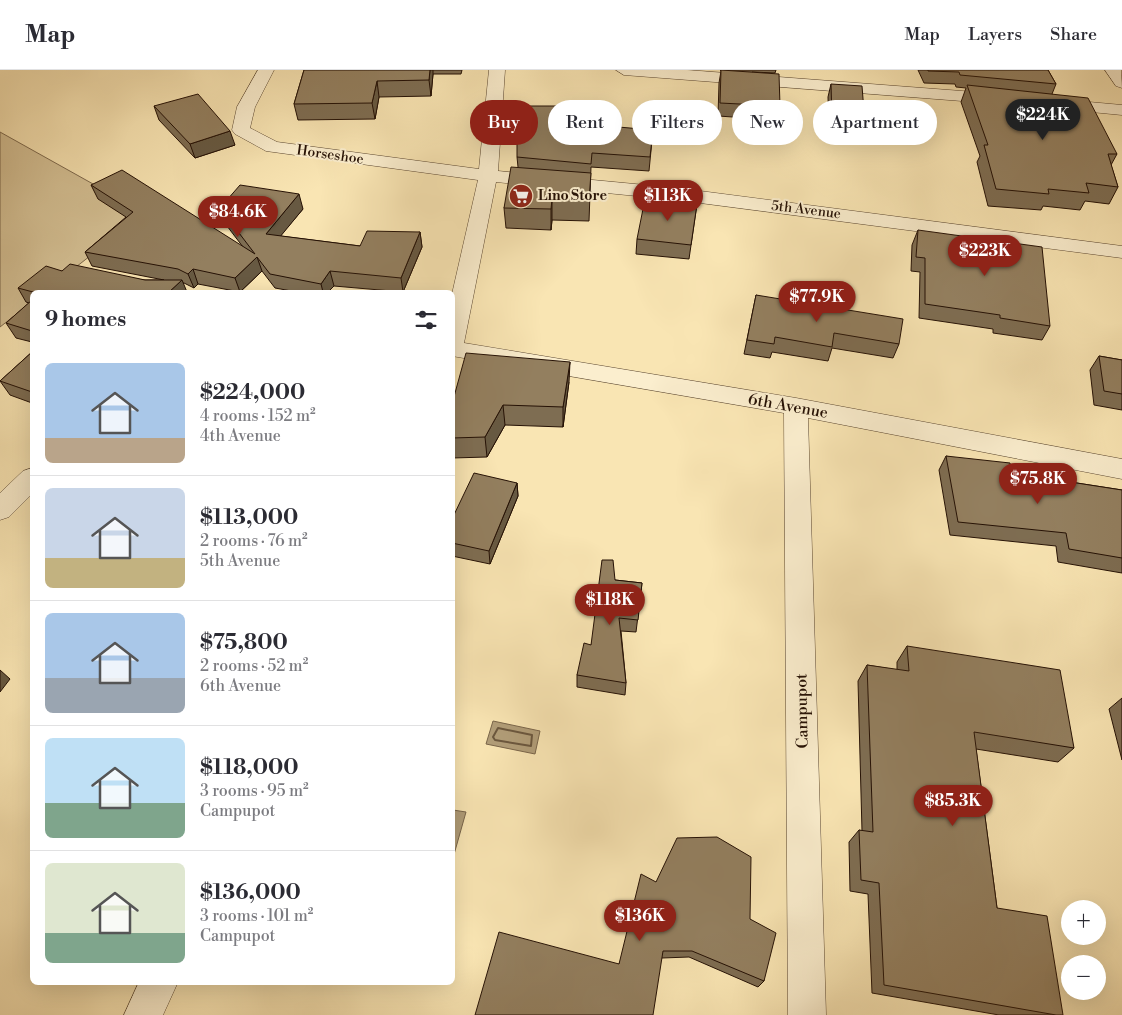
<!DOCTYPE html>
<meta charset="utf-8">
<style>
body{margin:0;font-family:"Libre Bodoni",serif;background:#f2f2f3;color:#2b2b33;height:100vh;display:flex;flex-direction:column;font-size:19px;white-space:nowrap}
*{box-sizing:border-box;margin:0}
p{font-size:16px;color:#7c7c81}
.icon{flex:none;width:28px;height:28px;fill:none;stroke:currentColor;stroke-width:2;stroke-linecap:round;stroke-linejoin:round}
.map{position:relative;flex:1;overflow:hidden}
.details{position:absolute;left:30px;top:220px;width:425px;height:695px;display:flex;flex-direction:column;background:#fff;border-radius:8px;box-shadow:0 5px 20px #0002}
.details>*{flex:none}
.banner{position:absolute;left:470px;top:30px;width:475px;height:45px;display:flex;gap:10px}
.buttons{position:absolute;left:1061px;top:830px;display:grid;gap:10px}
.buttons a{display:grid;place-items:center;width:45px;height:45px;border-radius:50%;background:#fff;box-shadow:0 5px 20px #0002;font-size:25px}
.price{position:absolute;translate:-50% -42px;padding:0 11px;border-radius:18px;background:#8f2418;color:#fff;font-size:16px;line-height:32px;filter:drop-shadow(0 1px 2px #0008)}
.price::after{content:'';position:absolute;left:50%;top:30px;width:15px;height:11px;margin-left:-8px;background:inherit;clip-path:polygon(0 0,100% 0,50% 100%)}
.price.selected{background:#222;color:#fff}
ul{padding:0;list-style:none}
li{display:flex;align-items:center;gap:15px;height:125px;padding:0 15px}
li+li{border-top:1px solid #e1e1e2}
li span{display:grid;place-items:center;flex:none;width:140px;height:100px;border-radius:8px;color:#555}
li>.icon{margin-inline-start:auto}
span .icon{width:60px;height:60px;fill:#fffc;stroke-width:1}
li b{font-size:21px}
h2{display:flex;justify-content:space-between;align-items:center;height:60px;padding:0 15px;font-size:21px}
.chip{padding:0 18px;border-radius:22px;background:#fff;box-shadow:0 5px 20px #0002;font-size:18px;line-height:45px}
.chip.selected{background:#8f2418;color:#fff}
header{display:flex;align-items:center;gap:30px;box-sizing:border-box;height:70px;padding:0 25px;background:#fff;border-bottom:1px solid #e1e1e2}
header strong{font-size:24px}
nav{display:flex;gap:28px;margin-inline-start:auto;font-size:18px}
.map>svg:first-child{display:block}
.green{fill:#d5c195;stroke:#7d694d}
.water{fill:#b19d78;stroke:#79654a}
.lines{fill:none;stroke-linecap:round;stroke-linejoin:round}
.shore{stroke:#6b573e;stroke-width:2}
.minor-casing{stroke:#5a4630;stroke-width:1}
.minor{fill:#fbeece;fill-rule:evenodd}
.wall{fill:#7e6d52;stroke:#251105}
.shaded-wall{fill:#675942;stroke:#251105}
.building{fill:#937f5f;stroke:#251105}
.labels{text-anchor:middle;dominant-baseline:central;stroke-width:4;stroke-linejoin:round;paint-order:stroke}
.far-street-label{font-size:14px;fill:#251105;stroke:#fbeece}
.far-poi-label{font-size:14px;font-weight:bold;fill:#251105;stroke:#fbeece;text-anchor:start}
.street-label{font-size:16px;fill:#251105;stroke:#fbeece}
</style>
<header>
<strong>Map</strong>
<nav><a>Map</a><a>Layers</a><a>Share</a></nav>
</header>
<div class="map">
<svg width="1122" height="945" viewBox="0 0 1122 945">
<rect width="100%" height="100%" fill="#f9e5b3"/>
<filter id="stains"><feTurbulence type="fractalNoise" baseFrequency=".004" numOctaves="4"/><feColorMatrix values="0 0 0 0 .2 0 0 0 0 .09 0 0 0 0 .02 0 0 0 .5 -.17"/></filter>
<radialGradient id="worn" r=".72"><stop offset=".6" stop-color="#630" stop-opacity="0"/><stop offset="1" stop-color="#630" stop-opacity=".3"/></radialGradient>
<!-- green -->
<path class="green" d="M 0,62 L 145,143 L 44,222 L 32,222 L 32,232 L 0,257 Z"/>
<!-- water -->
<g class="water">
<path d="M 493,651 L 540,661 L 535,684 L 486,674 Z"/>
<path d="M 453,740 L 466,742 L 453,788 L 452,740 Z"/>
</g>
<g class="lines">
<!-- shore -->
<path class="shore" d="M 498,658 L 532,665 L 531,676 L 495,670 L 493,667 Z"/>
<!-- minor casing -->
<g class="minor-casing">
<g id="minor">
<path d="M 258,0 L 274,0 L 255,37 L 250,58 L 277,72 L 479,99 L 489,0 L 505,0 L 498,101 L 677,118 L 1122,176 L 1122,188 L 677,130 L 496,112 L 464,273 L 796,328 L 1122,389 L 1122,409 L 808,348 L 826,945 L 788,945 L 784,343 L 452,286 L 452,224 L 478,110 L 266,81 L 235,64 L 232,60 L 237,37 Z"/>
<path d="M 616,0 L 687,0 L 1001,24 L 1007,25 L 1009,29 L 1007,33 L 1001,34 L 624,5 Z"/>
<path d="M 1105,0 L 1121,0 L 1122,18 L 1116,16 Z"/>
<path d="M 1056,29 L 1122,35 L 1122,45 L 1050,38 L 1048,34 L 1050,30 Z"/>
<path d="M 32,398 L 32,424 L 9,447 L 0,450 L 0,423 L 23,401 Z"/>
<path d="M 139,912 L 178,912 L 163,945 L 124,945 Z"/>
</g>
</g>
<!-- minor -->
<use href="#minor" class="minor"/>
</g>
<!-- wall -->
<g class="wall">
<path d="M 304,0 L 462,0 L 461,4 L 433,4 L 431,26 L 379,27 L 375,49 L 298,50 L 294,34 Z"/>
<path d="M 720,0 L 776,0 L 775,3 L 752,2 L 780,36 L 777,50 L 718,46 L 719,13 L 721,1 Z"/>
<path d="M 918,0 L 1048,0 L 1056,14 L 1052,24 L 1117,84 L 1111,95 L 1118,117 L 1109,134 L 1085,131 L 1080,140 L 1043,136 L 1041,140 L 988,136 L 977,92 L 980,86 L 961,32 L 966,18 L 956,17 L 955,14 L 924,13 Z"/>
<path d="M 831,14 L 865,54 L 861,68 L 829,65 L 828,27 Z"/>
<path d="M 154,36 L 235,75 L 195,88 L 159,50 Z"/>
<path d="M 563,56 L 653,60 L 649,101 L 591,97 L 589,151 L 552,150 L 551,160 L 506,158 L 504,138 L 518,97 L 517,87 Z"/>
<path d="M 91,115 L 243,177 L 224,152 L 220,138 L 303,139 L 280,166 L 360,176 L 420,162 L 422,177 L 403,222 L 334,216 L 328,222 L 297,222 L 275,218 L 262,201 L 240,222 L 198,214 L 194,218 L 184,213 L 32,222 L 32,272 L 16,268 L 6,253 L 29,233 L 26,232 L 18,218 L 62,201 L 145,210 L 164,210 L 92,196 L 85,182 L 126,147 L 98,129 Z"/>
<path d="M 697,134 L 689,189 L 636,184 L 637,169 Z"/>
<path d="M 918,160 L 1050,256 L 1042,270 L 993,263 L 993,259 L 919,248 L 920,202 L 911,201 L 912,175 Z"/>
<path d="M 756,225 L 899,274 L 893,288 L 832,278 L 828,291 L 772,282 L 770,288 L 744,284 Z"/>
<path d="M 32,282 L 32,333 L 10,325 L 0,311 Z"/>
<path d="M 1099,286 L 1122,290 L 1122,340 L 1094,335 L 1090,300 Z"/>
<path d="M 569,312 L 563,357 L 505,355 L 487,387 L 452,388 L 452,334 Z"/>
<path d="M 946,386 L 1012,403 L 1122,420 L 1122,503 L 1058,492 L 1056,476 L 950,465 L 939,400 Z"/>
<path d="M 517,413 L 518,426 L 490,494 L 452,486 L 452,449 Z"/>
<path d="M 615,510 L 642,513 L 636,562 L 621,561 L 626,613 L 625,625 L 577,617 L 577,605 L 591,575 Z"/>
<path d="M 907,576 L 1074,678 L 1058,692 L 976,679 L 997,838 L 1056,945 L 999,945 L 872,923 L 868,824 L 850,821 L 849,772 L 859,760 L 862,761 L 858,611 L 867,595 L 897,600 L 897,592 Z"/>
<path d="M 1122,628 L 1122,690 L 1109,639 Z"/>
<path d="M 656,812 L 750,849 L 764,911 L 758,917 L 689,887 L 662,888 L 619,894 Z"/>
</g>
<!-- shaded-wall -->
<g class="shaded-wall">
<path d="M 430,0 L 433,0 L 433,4 L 431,26 L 429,10 Z"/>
<path d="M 377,11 L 379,27 L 375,49 L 372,33 Z"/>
<path d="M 230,61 L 235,75 L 195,88 L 190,74 Z"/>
<path d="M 299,124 L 303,139 L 270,179 L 266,164 Z"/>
<path d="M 552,129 L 552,150 L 551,160 L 551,139 Z"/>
<path d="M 420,162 L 422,177 L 403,222 L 401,208 Z"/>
<path d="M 257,187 L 262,201 L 240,222 L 235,208 Z"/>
<path d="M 193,199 L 198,214 L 194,218 L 188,204 Z"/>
<path d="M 330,201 L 334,216 L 328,222 L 323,222 L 321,214 Z"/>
<path d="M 182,210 L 187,222 L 169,222 Z"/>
<path d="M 570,292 L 569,312 L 563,357 L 563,337 Z"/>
<path d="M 503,335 L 505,355 L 487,387 L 485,367 Z"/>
<path d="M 517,413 L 518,426 L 490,494 L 489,481 Z"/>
<path d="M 0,600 L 10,609 L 0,622 Z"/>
</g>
<!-- building -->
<g class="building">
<path d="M 304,0 L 430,0 L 429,10 L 377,11 L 372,33 L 294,34 Z"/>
<path d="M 721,0 L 779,4 L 780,36 L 720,33 Z"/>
<path d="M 928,0 L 1048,0 L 1056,14 L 960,5 L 959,2 L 928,1 Z"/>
<path d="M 831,14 L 862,16 L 865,54 L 832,52 Z"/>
<path d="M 967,15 L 1088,28 L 1117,84 L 1108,84 L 1118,117 L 1086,113 L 1089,123 L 1048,119 L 1049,124 L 996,119 L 984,75 L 988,75 Z"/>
<path d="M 198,24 L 230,61 L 190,74 L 154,36 Z"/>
<path d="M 517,36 L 561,36 L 563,56 L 595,55 L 653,60 L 650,87 L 592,83 L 591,94 L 517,87 Z"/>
<path d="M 511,97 L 591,103 L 589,130 L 552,129 L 551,139 L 504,138 Z"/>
<path d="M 122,100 L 255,184 L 220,138 L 240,115 L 299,124 L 266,164 L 360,176 L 367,161 L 420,162 L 401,208 L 330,201 L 321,214 L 270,204 L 257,187 L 235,208 L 193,199 L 188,204 L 178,199 L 85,182 L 133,142 L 91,115 Z"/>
<path d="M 645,129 L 697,134 L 691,175 L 637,169 Z"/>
<path d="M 918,160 L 1042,177 L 1050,256 L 1000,248 L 1000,245 L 925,234 L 925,188 L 916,187 Z"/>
<path d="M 70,194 L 145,210 L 182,210 L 169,222 L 33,222 L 18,218 L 46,196 L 62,201 Z"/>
<path d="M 756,225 L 903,249 L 899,274 L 834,263 L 832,277 L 775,267 L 774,274 L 747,270 Z"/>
<path d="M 32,230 L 32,261 L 6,253 Z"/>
<path d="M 32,282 L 32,322 L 0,311 Z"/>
<path d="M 466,283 L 570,292 L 563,337 L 503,335 L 485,367 L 452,368 L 452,334 Z"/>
<path d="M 1099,286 L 1122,290 L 1122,324 L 1104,321 Z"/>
<path d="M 946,386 L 1010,393 L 1012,403 L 1122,420 L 1122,488 L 1069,479 L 1066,463 L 958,452 Z"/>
<path d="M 474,403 L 517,413 L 489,481 L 452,473 L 452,449 Z"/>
<path d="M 602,490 L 613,490 L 615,510 L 642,513 L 638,550 L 619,548 L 626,613 L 577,605 L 584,573 L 591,575 Z"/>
<path d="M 907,576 L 1060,600 L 1074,678 L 974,662 L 997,838 L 1047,846 L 1063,945 L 1056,945 L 884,915 L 879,813 L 861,810 L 859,760 L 873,762 L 867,595 L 909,601 Z"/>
<path d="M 717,767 L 751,787 L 750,849 L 776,863 L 764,911 L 692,881 L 663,881 L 653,945 L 475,945 L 499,862 L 619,894 L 641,804 L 656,812 L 677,768 Z"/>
</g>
<!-- icons -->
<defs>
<g id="supermarket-disc" transform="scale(1.25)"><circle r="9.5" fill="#8f2418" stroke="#fbeece"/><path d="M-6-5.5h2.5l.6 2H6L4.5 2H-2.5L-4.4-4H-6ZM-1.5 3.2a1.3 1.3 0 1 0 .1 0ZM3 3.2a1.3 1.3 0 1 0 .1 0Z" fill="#fff"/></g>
</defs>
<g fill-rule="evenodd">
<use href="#supermarket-disc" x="521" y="126"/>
</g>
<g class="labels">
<!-- far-street labels -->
<g class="far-street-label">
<text transform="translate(330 85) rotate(8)">Horseshoe</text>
<text transform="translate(806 140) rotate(7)">5th Avenue</text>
</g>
<!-- far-poi labels -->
<g class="far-poi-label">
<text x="538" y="126">Lino Store</text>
</g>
<!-- street labels -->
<g class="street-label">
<text transform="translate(788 336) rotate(10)">6th Avenue</text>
<text transform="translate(802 641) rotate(-91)">Campupot</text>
</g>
</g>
<rect width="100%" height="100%" filter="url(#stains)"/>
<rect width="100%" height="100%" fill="url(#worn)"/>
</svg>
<div class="buttons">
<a>+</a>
<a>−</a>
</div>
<b class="price selected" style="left:1043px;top:71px">$224K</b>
<b class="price" style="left:668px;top:152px">$113K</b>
<b class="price" style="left:238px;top:168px">$84.6K</b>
<b class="price" style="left:985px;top:207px">$223K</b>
<b class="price" style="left:817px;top:253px">$77.9K</b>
<b class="price" style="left:1038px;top:435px">$75.8K</b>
<b class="price" style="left:610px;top:556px">$118K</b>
<b class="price" style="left:953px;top:757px">$85.3K</b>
<b class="price" style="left:640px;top:872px">$136K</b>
<div class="banner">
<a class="chip selected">Buy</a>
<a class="chip">Rent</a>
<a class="chip">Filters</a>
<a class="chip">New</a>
<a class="chip">Apartment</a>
</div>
<section class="details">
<h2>9 homes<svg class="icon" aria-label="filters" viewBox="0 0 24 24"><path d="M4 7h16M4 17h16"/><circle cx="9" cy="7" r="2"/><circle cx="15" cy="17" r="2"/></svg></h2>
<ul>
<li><span style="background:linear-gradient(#a9c7e8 75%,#b9a48a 0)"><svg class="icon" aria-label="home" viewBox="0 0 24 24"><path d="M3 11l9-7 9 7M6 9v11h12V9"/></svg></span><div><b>$224,000</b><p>4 rooms · 152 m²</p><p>4th Avenue</p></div></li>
<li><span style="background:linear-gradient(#c9d6e8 70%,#c2b280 0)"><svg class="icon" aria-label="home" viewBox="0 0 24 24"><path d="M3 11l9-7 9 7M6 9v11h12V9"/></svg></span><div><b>$113,000</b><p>2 rooms · 76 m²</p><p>5th Avenue</p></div></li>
<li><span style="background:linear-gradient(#a9c7e8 65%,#9aa5b1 0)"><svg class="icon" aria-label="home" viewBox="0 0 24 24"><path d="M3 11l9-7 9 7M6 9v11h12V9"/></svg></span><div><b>$75,800</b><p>2 rooms · 52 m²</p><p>6th Avenue</p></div></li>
<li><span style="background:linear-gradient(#bfe0f5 65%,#7fa58c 0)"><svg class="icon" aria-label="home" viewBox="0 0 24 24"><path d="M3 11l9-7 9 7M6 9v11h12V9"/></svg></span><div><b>$118,000</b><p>3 rooms · 95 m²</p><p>Campupot</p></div></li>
<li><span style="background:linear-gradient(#dfe7d0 70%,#7fa58c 0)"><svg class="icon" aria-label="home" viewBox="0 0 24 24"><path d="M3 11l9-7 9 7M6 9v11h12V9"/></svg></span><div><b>$136,000</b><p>3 rooms · 101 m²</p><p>Campupot</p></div></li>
</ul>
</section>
</div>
